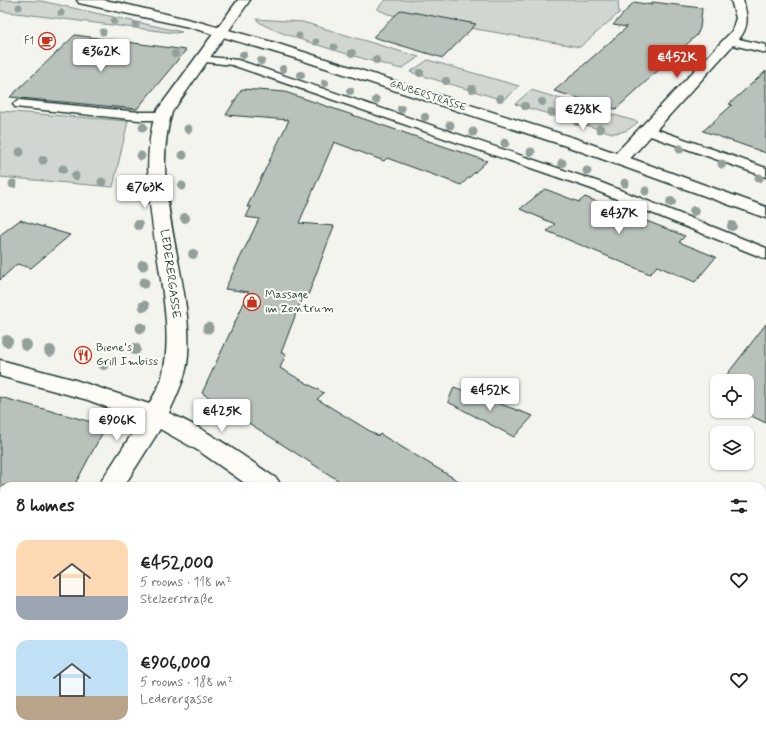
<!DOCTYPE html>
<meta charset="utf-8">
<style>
body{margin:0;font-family:Mynerve,sans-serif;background:#f6f6f6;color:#222;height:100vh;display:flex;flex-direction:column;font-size:15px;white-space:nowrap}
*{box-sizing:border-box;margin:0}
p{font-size:13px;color:#767676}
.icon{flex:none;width:22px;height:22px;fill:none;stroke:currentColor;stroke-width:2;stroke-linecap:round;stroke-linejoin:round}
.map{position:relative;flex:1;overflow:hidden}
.details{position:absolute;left:0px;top:482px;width:766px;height:256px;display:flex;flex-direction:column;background:#fff;border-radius:12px 12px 0 0;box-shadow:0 1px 3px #0004}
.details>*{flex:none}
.fabs{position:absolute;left:710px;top:374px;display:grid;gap:8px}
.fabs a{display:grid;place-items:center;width:44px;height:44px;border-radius:8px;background:#fff;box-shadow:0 1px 3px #0004;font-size:20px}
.price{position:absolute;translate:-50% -34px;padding:0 9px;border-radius:4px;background:#fff;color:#222;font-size:13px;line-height:26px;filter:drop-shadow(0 1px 2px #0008)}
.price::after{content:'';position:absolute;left:50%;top:24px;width:12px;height:9px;margin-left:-6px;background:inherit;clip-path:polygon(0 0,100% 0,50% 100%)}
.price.selected{background:#c8321e;color:#fff}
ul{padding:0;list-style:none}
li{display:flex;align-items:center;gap:12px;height:100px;padding:0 16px}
li span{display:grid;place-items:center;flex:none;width:112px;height:80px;border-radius:12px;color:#555}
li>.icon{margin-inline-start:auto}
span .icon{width:48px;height:48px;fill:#fffc;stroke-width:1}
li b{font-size:17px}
h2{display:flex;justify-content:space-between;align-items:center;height:48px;padding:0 16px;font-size:17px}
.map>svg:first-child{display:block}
.green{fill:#d1d6d1;stroke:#788a82}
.building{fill:#b9c1bb;stroke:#1f3d34}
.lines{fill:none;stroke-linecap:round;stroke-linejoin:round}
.lane-casing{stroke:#1f3d34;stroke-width:3}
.street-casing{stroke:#1f3d34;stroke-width:3}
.secondary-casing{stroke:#1f3d34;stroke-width:3}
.lane{fill:#fdfcf7;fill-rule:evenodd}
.street{fill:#fdfcf7;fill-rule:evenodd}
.secondary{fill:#fdfcf7;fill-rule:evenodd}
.tree{fill:#93a099}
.labels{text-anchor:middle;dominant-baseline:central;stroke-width:4;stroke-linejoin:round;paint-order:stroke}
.far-poi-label{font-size:10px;fill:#1f3d34;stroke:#fdfcf7;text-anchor:end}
.far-street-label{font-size:10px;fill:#1f3d34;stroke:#fdfcf7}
.street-label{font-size:12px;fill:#1f3d34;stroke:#fdfcf7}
.poi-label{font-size:12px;fill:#1f3d34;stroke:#fdfcf7;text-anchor:start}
</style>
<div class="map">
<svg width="766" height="738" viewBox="0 0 766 738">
<rect width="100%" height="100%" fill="#f4f4ef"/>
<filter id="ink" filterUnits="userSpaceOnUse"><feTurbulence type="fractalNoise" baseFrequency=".025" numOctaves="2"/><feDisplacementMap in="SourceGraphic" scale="8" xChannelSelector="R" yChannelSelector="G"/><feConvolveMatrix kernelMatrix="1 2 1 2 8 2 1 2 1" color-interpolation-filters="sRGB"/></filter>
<g filter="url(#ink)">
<!-- green -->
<g class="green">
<path d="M 0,0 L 41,1 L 182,32 L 175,33 L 0,11 Z"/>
<path d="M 385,0 L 618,0 L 619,13 L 580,47 L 470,28 L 462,30 L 388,14 L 377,9 Z"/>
<path d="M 256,19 L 303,22 L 419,57 L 401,69 C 379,63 263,32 256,19 Z"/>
<path d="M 428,60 L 519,86 L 503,100 L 410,72 Z"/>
<path d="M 531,90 L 638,122 C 629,130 624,133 612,133 L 515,104 Z"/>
<path d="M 0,111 L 128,121 L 113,187 L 0,177 Z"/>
</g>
<!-- building -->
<g class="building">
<path d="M 634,2 L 652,5 L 652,2 L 702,8 L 700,28 L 697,35 L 616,109 L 554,91 L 627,27 L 613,25 Z"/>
<path d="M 401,10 L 476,24 L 443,58 L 373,37 Z"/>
<path d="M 75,35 L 186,50 L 137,109 L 10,97 Z"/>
<path d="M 766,71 L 766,153 L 703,131 L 732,105 L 729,104 Z"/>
<path d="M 242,89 L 285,92 L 487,161 L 461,185 L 387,158 L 384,161 L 334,142 L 299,223 L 334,226 L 307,298 L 302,298 L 281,353 L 286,354 L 280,368 L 324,393 L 317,399 L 378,436 L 380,434 L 467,486 L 347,486 L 202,393 L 249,292 L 225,289 L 259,219 L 246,217 L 251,207 L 247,207 L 289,120 L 226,115 Z"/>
<path d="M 545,189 L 579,202 L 585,197 L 685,236 L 679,242 L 716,257 L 695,282 L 657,266 L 650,274 L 547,231 L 555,224 L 520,209 Z"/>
<path d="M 20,220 L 70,235 L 31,268 L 17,264 L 0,280 L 0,235 Z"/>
<path d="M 766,324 L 766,423 L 741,411 L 747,411 L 747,381 L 722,381 Z"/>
<path d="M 454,387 L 533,416 L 514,437 L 448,402 Z"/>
<path d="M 0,397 L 106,426 L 74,486 L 0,486 Z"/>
</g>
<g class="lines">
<!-- lane casing -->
<g class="lane-casing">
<g id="lane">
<path d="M 201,56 L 238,60 L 602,183 L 766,248 L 766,259 L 592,189 L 232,65 L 197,61 L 195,59 Z"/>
<path d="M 19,100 L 139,112 L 163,112 L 169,116 L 163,120 L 139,120 L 15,107 L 13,104 Z"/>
<path d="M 647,126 L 766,168 L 766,177 L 642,133 L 641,130 L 642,127 Z"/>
</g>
</g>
<!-- street casing -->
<g class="street-casing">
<g id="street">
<path d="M 238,0 L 250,0 L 172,112 C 148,190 193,277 188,355 C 187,376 177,394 169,413 C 208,430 242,455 277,479 L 281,486 L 249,486 L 199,451 L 160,429 L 124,486 L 98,486 L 141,420 L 88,400 L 0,376 L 0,360 L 72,379 L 149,404 C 154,395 160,386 162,377 C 170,347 166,316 162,286 C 154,232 139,165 156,112 Z"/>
<path d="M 731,0 L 743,0 C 747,15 750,26 739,39 L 766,45 L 766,53 L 733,45 L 627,162 L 621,163 L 615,162 L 613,158 L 615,154 L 732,31 L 736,18 Z"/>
<path d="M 4,690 L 4,727 L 0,728 L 0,691 Z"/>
<path d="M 623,734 L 659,734 L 661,738 L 625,738 Z"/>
</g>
</g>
<!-- secondary casing -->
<g class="secondary-casing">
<path id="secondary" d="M 77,0 L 103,0 L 120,3 L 199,22 L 272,42 L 577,139 L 766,207 L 766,218 L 566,146 L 298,59 L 189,27 L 79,3 Z"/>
</g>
<!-- lane -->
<use href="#lane" class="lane"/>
<!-- street -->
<use href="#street" class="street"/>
<!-- secondary -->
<use href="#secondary" class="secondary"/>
</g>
<!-- trees -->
<g class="tree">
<circle cx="19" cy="7" r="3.5"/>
<circle cx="61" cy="13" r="3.5"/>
<circle cx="114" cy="21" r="3.5"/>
<circle cx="136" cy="25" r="3.5"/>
<circle cx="103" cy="32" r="3.5"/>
<circle cx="299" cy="36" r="3.5"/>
<circle cx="316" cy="42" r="3.5"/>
<circle cx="334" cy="47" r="3.5"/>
<circle cx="352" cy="53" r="4"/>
<circle cx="175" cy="54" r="4"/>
<circle cx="243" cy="55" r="4"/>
<circle cx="376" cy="60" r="4"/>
<circle cx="261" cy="61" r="4"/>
<circle cx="283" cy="69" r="4"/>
<circle cx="420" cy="73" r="4"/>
<circle cx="301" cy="75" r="4"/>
<circle cx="446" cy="81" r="4"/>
<circle cx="325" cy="83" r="4"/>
<circle cx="472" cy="89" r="4"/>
<circle cx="350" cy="91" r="4"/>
<circle cx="500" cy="98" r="4"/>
<circle cx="376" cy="100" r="4"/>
<circle cx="542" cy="102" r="4"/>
<circle cx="525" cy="106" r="4"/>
<circle cx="401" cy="109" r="4"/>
<circle cx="551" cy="113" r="4"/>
<circle cx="425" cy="117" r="4"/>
<circle cx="577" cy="122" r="4"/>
<circle cx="450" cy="125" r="4.5"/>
<circle cx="143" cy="127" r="4.5"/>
<circle cx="188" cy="129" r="4.5"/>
<circle cx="600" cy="129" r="4.5"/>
<circle cx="473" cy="132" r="4.5"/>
<circle cx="505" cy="143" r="4.5"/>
<circle cx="680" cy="149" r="4.5"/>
<circle cx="20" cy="152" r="4.5"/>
<circle cx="531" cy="152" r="4.5"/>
<circle cx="183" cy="155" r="4.5"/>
<circle cx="141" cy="156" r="4.5"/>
<circle cx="43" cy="160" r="4.5"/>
<circle cx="562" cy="163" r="4.5"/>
<circle cx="722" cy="164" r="4.5"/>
<circle cx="63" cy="169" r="4.5"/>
<circle cx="587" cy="171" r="4.5"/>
<circle cx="75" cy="176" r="4.5"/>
<circle cx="759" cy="178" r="4.5"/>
<circle cx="102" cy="182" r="4.5"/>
<circle cx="625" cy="183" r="4.5"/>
<circle cx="13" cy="184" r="4.5"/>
<circle cx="182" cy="186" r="4.5"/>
<circle cx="132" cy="191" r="4.5"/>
<circle cx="646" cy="191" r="4.5"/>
<circle cx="671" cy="202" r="5"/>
<circle cx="694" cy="211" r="5"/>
<circle cx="185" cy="218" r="5"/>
<circle cx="138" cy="225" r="5"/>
<circle cx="732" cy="226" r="5"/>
<circle cx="193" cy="254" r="5"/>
<circle cx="143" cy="265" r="5.5"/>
<circle cx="144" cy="283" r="5.5"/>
<circle cx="144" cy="306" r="5.5"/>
<circle cx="141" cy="328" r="5.5"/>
<circle cx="208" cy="328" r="5.5"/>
<circle cx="7" cy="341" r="6"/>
<circle cx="26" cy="345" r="6"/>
<circle cx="135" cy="349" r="6"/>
<circle cx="50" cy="351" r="6"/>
<circle cx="104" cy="364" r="6"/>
</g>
</g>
<!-- icons -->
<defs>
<g id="cafe-ring" transform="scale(0.9)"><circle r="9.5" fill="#fdfcf7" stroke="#c8321e" stroke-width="1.5"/><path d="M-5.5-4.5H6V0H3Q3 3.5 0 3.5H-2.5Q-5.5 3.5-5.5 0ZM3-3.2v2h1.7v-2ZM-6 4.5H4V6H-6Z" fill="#c8321e"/></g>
<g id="shop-ring" transform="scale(0.9)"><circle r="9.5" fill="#fdfcf7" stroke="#c8321e" stroke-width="1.5"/><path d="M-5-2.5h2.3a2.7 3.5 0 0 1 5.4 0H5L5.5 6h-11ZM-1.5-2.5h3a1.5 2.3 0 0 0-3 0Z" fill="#c8321e"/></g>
<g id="restaurant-ring" transform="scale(0.9)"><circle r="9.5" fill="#fdfcf7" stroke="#c8321e" stroke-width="1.5"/><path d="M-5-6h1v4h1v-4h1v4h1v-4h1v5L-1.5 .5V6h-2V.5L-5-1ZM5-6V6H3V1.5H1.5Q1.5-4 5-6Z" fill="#c8321e"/></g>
</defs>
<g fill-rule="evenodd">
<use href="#cafe-ring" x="47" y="41"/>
<use href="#shop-ring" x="252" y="302"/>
<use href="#restaurant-ring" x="83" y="355"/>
</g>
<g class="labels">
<!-- far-poi labels -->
<g class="far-poi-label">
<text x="34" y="41">F1</text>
</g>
<!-- far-street labels -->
<g class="far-street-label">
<text transform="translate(428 96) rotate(18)">GRUBERSTRASSE</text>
</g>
<!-- street labels -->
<g class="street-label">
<text transform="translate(170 274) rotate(82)">LEDERERGASSE</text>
</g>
<!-- poi labels -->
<g class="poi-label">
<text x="265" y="295">Massage<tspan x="265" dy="14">im Zentrum</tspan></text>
<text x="96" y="348">Biene's<tspan x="96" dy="14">Grill Imbiss</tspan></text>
</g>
</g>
</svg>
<div class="fabs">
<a><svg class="icon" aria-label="locate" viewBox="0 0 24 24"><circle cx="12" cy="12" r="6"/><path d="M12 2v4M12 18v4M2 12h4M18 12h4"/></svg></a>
<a><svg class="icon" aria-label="layers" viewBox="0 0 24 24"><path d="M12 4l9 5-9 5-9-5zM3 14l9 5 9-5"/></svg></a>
</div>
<b class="price" style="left:101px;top:73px">€362K</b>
<b class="price selected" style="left:677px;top:79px">€452K</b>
<b class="price" style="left:583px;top:131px">€238K</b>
<b class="price" style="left:145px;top:209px">€763K</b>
<b class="price" style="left:619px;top:235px">€437K</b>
<b class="price" style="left:490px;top:412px">€452K</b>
<b class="price" style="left:222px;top:433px">€425K</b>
<b class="price" style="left:117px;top:442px">€906K</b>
<section class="details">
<h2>8 homes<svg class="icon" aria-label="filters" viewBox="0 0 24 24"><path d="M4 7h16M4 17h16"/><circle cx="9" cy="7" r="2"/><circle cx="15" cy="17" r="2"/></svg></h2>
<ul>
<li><span style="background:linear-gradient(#ffd9b3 70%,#9aa5b1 0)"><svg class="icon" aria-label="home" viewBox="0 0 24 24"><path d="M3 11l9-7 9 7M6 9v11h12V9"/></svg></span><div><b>€452,000</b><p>5 rooms · 118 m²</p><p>Stelzerstraße</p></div><svg class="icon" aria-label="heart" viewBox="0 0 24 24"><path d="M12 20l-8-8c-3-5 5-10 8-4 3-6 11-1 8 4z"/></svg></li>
<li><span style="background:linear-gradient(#bfe0f5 70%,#b9a48a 0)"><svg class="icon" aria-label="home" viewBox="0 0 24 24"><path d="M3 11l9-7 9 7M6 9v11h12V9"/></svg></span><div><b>€906,000</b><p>5 rooms · 188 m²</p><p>Lederergasse</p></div><svg class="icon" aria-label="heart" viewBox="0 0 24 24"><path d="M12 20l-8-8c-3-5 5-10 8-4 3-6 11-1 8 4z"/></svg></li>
</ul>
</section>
</div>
